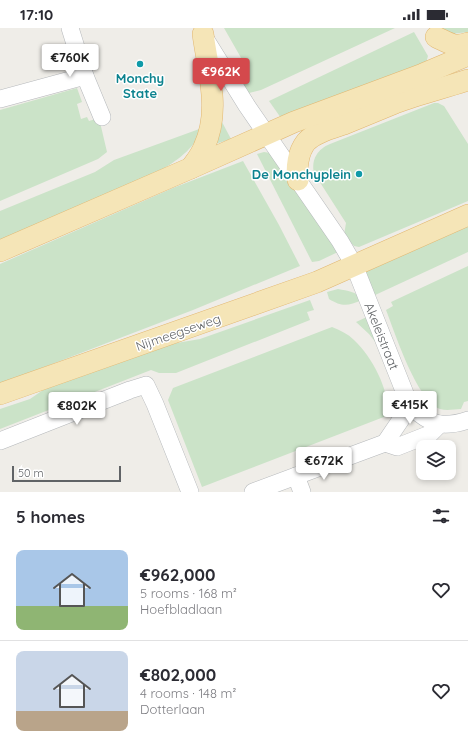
<!DOCTYPE html>
<meta charset="utf-8">
<style>
body{margin:0;font-family:Quicksand,sans-serif;background:#f2f2f3;color:#2b2b33;height:100vh;display:flex;flex-direction:column;font-size:15px;white-space:nowrap}
*{box-sizing:border-box;margin:0}
p{font-size:13px;color:#7c7c81}
.icon{flex:none;width:22px;height:22px;fill:none;stroke:currentColor;stroke-width:2;stroke-linecap:round;stroke-linejoin:round}
.map{position:relative;height:464px;overflow:hidden}
.details{display:flex;flex-direction:column;background:#fff;flex:1}
.details>*{flex:none}
.tools{position:absolute;left:416px;top:412px;display:grid;gap:8px}
.tools a{display:grid;place-items:center;width:40px;height:40px;border-radius:8px;background:#fff;box-shadow:0 2px 6px #0003;font-size:20px}
.scale{position:absolute;left:12px;bottom:10px;width:109px;box-sizing:border-box;padding-left:4px;border:2px solid #606366;border-top:0;font-size:11px;line-height:14px;white-space:nowrap;color:#606366;-webkit-text-stroke:3px #fff;paint-order:stroke}
.price{position:absolute;translate:-50% -34px;padding:0 9px;border-radius:4px;background:#fff;color:#222;font-size:13px;line-height:26px;filter:drop-shadow(0 1px 2px #0008)}
.price::after{content:'';position:absolute;left:50%;top:24px;width:12px;height:9px;margin-left:-6px;background:inherit;clip-path:polygon(0 0,100% 0,50% 100%)}
.price.selected{background:#d4494c;color:#fff}
ul{padding:0;list-style:none}
li{display:flex;align-items:center;gap:12px;height:100px;padding:0 16px}
li+li{border-top:1px solid #e1e1e2}
li span{display:grid;place-items:center;flex:none;width:112px;height:80px;border-radius:8px;color:#555}
li>.icon{margin-inline-start:auto}
span .icon{width:48px;height:48px;fill:#fffc;stroke-width:1}
li b{font-size:17px}
h2{display:flex;justify-content:space-between;align-items:center;height:48px;padding:0 16px;font-size:17px}
.status{display:flex;justify-content:space-between;align-items:center;height:28px;padding:0 20px;background:#fff;direction:ltr}
.status svg{height:11px;fill:currentColor}
.map>svg:first-child{display:block}
.green{fill:#cbe3c8}
.lines{fill:none;stroke-linecap:round;stroke-linejoin:round}
.minor-casing{stroke:#b5b8bb;stroke-width:18}
.major-casing{stroke:#e1b670;stroke-width:22}
.minor{stroke:#fff;stroke-width:17}
.major{stroke:#f5e5b7;stroke-width:21}
.culture-dot{fill:#0f9aa8;stroke:#fff;stroke-width:1.5}
.labels{text-anchor:middle;dominant-baseline:central;stroke-width:3;stroke-linejoin:round;paint-order:stroke}
.culture-label{font-size:13px;font-weight:bold;fill:#0d838f;stroke:#fff}
.street-label{font-size:13px;fill:#606366;stroke:#fff}
</style>
<div class="status"><b>17:10</b><svg viewBox="0 0 49 12"><path d="M0 12V9h3v3zM5 12V6h3v6zM10 12V3h3v9zM15 12V0h3v12zM26 1h20v11H26zM47 4h2v5h-2z"/></svg></div>
<div class="map">
<svg width="468" height="464" viewBox="0 0 468 464">
<rect width="100%" height="100%" fill="#efede8"/>
<!-- green -->
<g class="green">
<path d="M 224,0 L 395,0 L 261,62 L 245,66 L 242,60 L 244,35 Z"/>
<path d="M 437,0 L 468,0 L 468,4 L 451,6 Z"/>
<path d="M 414,4 L 428,28 L 426,35 L 281,90 L 269,73 Z"/>
<path d="M 77,60 L 82,74 L 77,76 L 81,91 L 87,89 L 89,93 L 99,90 L 107,124 L 98,131 L 0,173 L 0,82 Z"/>
<path d="M 434,75 L 438,75 L 444,78 L 468,116 L 468,173 L 359,219 L 354,218 L 344,207 L 346,195 L 314,145 C 311,131 318,121 330,116 Z"/>
<path d="M 218,94 L 222,94 L 231,111 L 212,117 Z"/>
<path d="M 202,100 C 196,119 179,131 163,141 L 0,212 L 0,183 L 95,144 L 114,132 Z"/>
<path d="M 264,124 L 270,125 L 338,224 L 319,233 L 312,234 L 257,126 Z"/>
<path d="M 243,133 L 279,197 L 300,238 L 193,282 L 0,356 L 0,236 L 173,160 Z"/>
<path d="M 468,198 L 468,224 L 373,268 L 365,246 L 366,243 Z"/>
<path d="M 468,238 L 468,373 L 464,374 L 461,381 C 455,381 447,383 440,381 C 417,373 395,305 386,282 L 393,278 L 391,274 Z"/>
<path d="M 338,261 C 348,263 356,263 362,272 C 348,278 342,279 329,271 L 327,264 Z"/>
<path d="M 310,272 L 314,282 L 307,284 L 310,292 L 176,345 L 159,345 L 151,342 L 0,401 L 0,381 L 30,371 L 46,360 L 165,317 L 200,311 Z"/>
<path d="M 369,288 L 383,324 L 369,306 L 356,294 Z"/>
<path d="M 332,299 C 340,302 348,306 354,312 C 373,330 388,360 389,387 L 202,459 L 168,372 L 173,360 Z"/>
</g>
<g class="lines">
<!-- minor casing -->
<g class="minor-casing">
<g id="minor">
<path d="M 70,0 L 85,48 L 102,89"/>
<path d="M 206,12 L 247,78 L 340,213 L 354,237 L 410,378 C 430,396 441,401 468,392"/>
<path d="M 0,71 L 85,48"/>
<path d="M 0,413 L 130,362 L 146,357 L 155,376 L 190,464"/>
<path d="M 385,415 L 410,378"/>
<path d="M 296,448 L 302,464"/>
<path d="M 253,464 L 385,415 L 397,419 L 430,406 L 440,396"/>
</g>
</g>
<!-- major casing -->
<g class="major-casing">
<g id="major">
<path d="M 436,9 C 449,15 454,20 468,15"/>
<path d="M 191,140 C 195,134 201,127 204,119 C 221,83 208,43 203,6"/>
<path d="M 298,152 C 296,140 298,124 306,114 C 315,104 332,100 344,96 C 361,89 378,82 395,75 C 419,66 444,60 468,52"/>
<path d="M 0,223 L 191,140 L 294,94 L 423,46 L 468,27"/>
<path d="M 0,366 L 317,254 L 468,187"/>
</g>
</g>
<!-- minor -->
<use href="#minor" class="minor"/>
<!-- major -->
<use href="#major" class="major"/>
</g>
<!-- markers -->
<g class="culture-dot">
<circle cx="140" cy="36" r="4"/>
<circle cx="359" cy="146" r="4"/>
</g>
<g class="labels">
<!-- culture labels -->
<g class="culture-label">
<text x="140" y="50">Monchy<tspan x="140" dy="15">State</tspan></text>
<text x="351" y="146" text-anchor="end">De Monchyplein</text>
</g>
<!-- street labels -->
<g class="street-label">
<text transform="translate(178 304) rotate(-19)">Nijmeegseweg</text>
<text transform="translate(382 308) rotate(68)">Akeleistraat</text>
</g>
</g>
</svg>
<div class="tools">
<a><svg class="icon" aria-label="layers" viewBox="0 0 24 24"><path d="M12 4l9 5-9 5-9-5zM3 14l9 5 9-5"/></svg></a>
</div>
<div class="scale">50 m</div>
<b class="price" style="left:70px;top:50px">€760K</b>
<b class="price selected" style="left:221px;top:64px">€962K</b>
<b class="price" style="left:410px;top:397px">€415K</b>
<b class="price" style="left:77px;top:398px">€802K</b>
<b class="price" style="left:324px;top:453px">€672K</b>
</div>
<section class="details">
<h2>5 homes<svg class="icon" aria-label="filters" viewBox="0 0 24 24"><path d="M4 7h16M4 17h16"/><circle cx="9" cy="7" r="2"/><circle cx="15" cy="17" r="2"/></svg></h2>
<ul>
<li><span style="background:linear-gradient(#a9c7e8 70%,#8fb573 0)"><svg class="icon" aria-label="home" viewBox="0 0 24 24"><path d="M3 11l9-7 9 7M6 9v11h12V9"/></svg></span><div><b>€962,000</b><p>5 rooms · 168 m²</p><p>Hoefbladlaan</p></div><svg class="icon" aria-label="heart" viewBox="0 0 24 24"><path d="M12 20l-8-8c-3-5 5-10 8-4 3-6 11-1 8 4z"/></svg></li>
<li><span style="background:linear-gradient(#c9d6e8 75%,#b9a48a 0)"><svg class="icon" aria-label="home" viewBox="0 0 24 24"><path d="M3 11l9-7 9 7M6 9v11h12V9"/></svg></span><div><b>€802,000</b><p>4 rooms · 148 m²</p><p>Dotterlaan</p></div><svg class="icon" aria-label="heart" viewBox="0 0 24 24"><path d="M12 20l-8-8c-3-5 5-10 8-4 3-6 11-1 8 4z"/></svg></li>
</ul>
</section>
